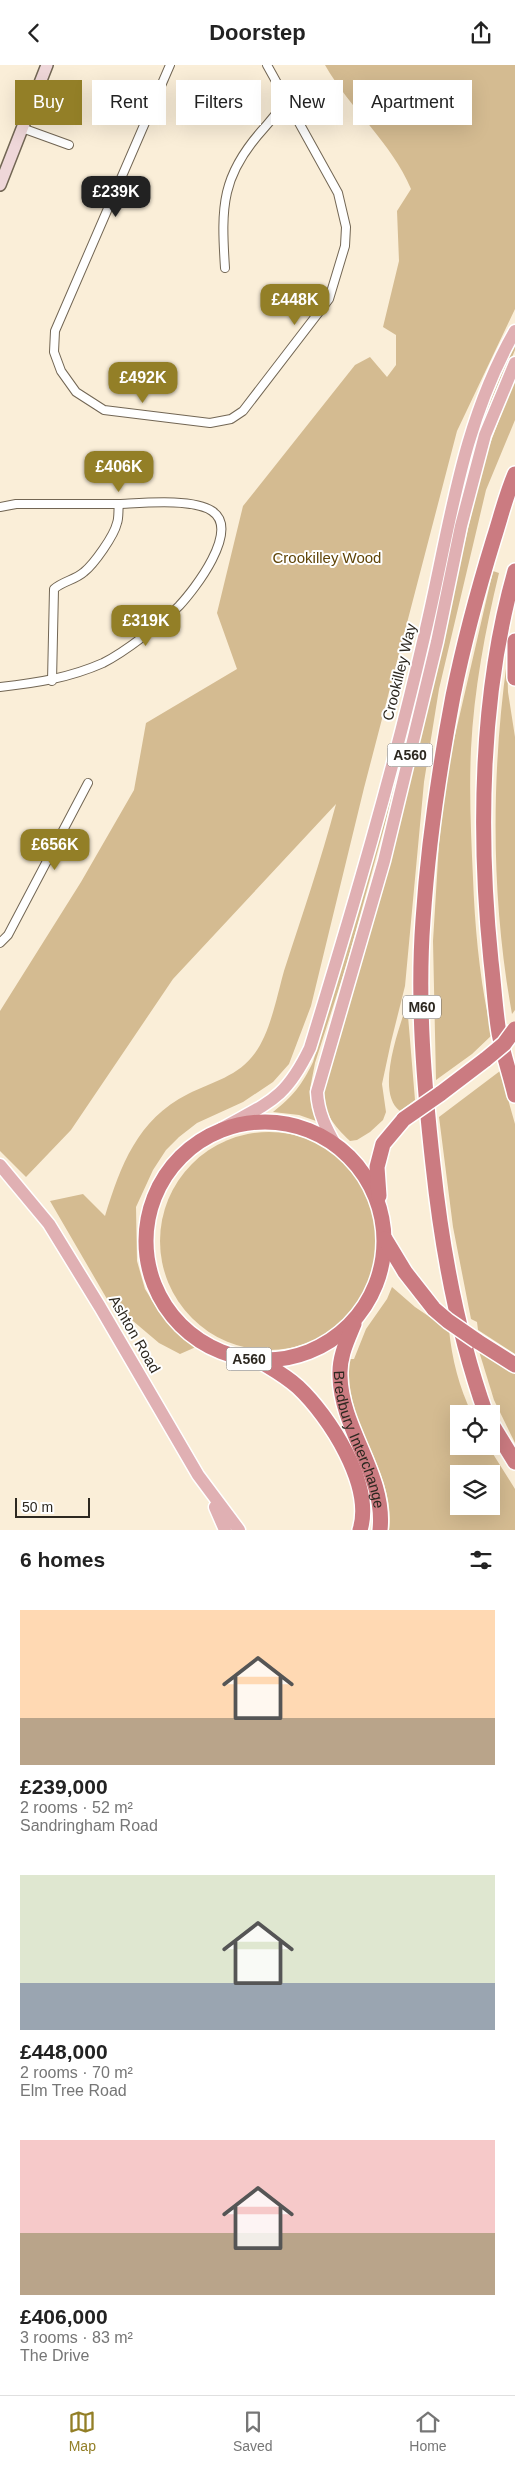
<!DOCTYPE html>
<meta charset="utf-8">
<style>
body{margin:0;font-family:Arial,sans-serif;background:#f6f6f6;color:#222;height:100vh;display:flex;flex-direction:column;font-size:19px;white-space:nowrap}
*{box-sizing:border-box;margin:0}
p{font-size:16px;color:#767676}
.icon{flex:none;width:28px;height:28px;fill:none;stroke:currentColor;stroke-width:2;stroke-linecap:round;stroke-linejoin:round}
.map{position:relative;height:1465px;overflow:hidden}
.side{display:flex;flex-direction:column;background:#fff;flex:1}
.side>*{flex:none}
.hud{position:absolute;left:15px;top:15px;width:485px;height:45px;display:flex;gap:10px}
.controls{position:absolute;left:450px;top:1340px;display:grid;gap:10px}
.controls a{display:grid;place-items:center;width:50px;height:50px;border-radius:0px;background:#fff;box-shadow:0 5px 20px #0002;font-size:25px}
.scale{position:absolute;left:15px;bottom:12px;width:75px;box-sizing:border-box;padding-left:5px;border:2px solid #2d2820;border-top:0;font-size:14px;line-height:18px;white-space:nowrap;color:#2d2820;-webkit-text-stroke:4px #fff;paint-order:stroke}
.price{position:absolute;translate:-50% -42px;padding:0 11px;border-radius:10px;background:#937f27;color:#fff;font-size:16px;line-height:32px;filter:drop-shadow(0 1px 2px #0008)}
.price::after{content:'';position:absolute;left:50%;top:30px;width:15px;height:11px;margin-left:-8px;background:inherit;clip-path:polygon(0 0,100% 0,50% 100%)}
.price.on{background:#222;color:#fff}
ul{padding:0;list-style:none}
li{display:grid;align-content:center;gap:10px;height:265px;padding:0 20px}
li span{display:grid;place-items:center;height:155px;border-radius:0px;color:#555}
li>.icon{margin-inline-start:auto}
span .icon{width:90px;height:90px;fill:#fffc;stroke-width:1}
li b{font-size:21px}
h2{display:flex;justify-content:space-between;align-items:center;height:60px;padding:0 20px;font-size:21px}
.pill{padding:0 18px;border-radius:0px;background:#fff;box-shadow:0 5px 20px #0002;font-size:18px;line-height:45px}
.pill.on{background:#937f27;color:#fff}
header{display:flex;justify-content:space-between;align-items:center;height:65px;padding:0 20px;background:#fff;font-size:22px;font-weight:800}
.tabs{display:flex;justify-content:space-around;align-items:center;height:70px;border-top:1px solid #e0e0e0;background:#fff;font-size:14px;color:#767676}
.tabs a{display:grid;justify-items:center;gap:2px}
.tabs .on{color:#937f27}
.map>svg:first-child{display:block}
.green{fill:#d4bb91;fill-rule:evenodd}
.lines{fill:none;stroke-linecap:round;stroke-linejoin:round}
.street-casing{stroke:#726654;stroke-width:10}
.secondary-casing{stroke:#726654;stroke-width:14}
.primary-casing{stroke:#fff;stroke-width:15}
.highway-casing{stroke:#fff;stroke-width:18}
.street{stroke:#fff;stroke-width:8}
.secondary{stroke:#efd7d9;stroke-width:11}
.primary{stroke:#e0b0b3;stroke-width:12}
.highway{stroke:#cb7b81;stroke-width:15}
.highway-bridge-casing{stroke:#fff;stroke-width:18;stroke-linecap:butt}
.highway-bridge{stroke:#cb7b81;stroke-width:15}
.labels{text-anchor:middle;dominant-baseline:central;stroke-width:4;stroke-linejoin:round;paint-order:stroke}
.shield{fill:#fff;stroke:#6c6863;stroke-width:1}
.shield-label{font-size:14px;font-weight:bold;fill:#2d2820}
.park-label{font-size:15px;fill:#604407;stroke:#fff}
.street-label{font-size:15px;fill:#2d2820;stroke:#fff}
</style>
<header><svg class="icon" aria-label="back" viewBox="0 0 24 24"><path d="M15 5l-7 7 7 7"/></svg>Doorstep<svg class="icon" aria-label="share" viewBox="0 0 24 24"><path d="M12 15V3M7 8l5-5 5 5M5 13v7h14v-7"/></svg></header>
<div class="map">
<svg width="515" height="1465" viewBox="0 0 515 1465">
<rect width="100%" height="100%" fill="#faeed8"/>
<!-- green -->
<g class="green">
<path d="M 325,0 L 515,0 L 515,244 L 457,366 L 364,723 L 311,941 L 289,999 L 273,1017 L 243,1037 L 197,1058 L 179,1072 L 166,1085 L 153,1105 L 136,1142 L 137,1196 L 145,1224 L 158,1245 L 177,1267 L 196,1282 L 180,1289 L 159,1278 L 107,1234 L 50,1136 L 83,1129 L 105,1151 C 121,1100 137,1055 188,1029 C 212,1017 239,1011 255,988 C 270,968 277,931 284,906 C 302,851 321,795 336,739 L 173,914 L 71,1065 L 26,1112 L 0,1086 L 0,946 L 81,817 L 134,725 L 146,658 L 237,604 L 217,548 L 243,441 L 355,300 L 370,292 L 387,312 L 396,300 L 396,270 L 383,262 L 399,196 L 397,146 L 411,124 C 392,78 350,44 325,0 Z"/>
<path d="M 515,280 L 515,285 L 483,363 L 447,502 L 385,759 L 347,898 L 315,998 L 310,1024 L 316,1056 L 299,1050 L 273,1047 C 293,1031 302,1020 313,997 C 351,871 386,744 416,615 C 443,502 463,385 515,280 Z"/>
<path d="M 515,312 L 515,355 L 486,425 L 439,624 L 424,717 L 405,921 L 391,977 L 382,1019 L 386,1047 L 383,1055 L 370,1067 L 357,1075 L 350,1076 C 333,1060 323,1047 323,1024 L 405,734 L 484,395 Z"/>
<path d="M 493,506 L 499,508 C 485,566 474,625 471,684 C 469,727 471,770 473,813 C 475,866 480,918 492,970 L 472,989 L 436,1015 L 433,876 L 439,778 L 447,705 Z"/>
<path d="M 507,596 L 508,627 L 515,672 L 515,945 L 512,949 C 491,833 491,712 507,596 Z"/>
<path d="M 407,939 L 415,1035 L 400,1046 C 375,1028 399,963 407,939 Z"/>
<path d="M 500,1006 L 515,1059 L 515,1289 L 478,1265 L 477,1257 L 471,1254 L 453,1162 L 439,1052 Z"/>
<circle cx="269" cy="1176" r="109"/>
<path d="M 392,1222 L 415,1242 L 449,1265 C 452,1294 459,1322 472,1349 L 459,1349 L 459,1381 L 488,1381 L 515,1424 L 515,1465 L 389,1465 C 397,1405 340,1355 350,1294 L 354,1294 L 366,1264 L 387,1234 ZM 459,1409 L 491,1409 L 491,1441 L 459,1441 Z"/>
<path d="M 478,1283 L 515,1308 L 515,1378 L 494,1335 Z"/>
</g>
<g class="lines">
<!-- street casing -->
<g class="street-casing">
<g id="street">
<path d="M 170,0 L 55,266 L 54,287 L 61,306 L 76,327 L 104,345 L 210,358 L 231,354 L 243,346 L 329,234 L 345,181 L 346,162 L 338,128 L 267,0"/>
<path d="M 22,63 L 69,80"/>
<path d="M 225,203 C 221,141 221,110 265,62 C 273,53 279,44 288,36"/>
<path d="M 0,442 L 16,439 C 50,439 84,439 119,439 C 142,438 193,433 212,446 C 241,465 194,525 179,541 C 161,559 125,587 103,598 C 69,613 36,618 0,622"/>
<path d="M 52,616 L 54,524 C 63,516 75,515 84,507 C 94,499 114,471 117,458 C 119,453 118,445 119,439"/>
<path d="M 0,878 L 8,870 L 88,718"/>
</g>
</g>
<!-- secondary casing -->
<g class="secondary-casing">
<path id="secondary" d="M 0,120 L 47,0"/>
</g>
<!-- primary casing -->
<g class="primary-casing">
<g id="primary">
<path d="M 221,1064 C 269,1037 285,1035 310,983 C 352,846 393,708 425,568 C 450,463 460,362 515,266"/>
<path d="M 336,1081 C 326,1063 318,1048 317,1027 L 384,796 L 437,577 L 461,461 L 485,370 L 515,298"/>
<path d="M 0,1100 L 49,1159 L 100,1242 L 198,1410 L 239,1465"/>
<path d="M 215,1442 L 225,1465"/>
</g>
</g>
<!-- highway casing -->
<g class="highway-casing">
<g id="highway">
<path d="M 515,506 C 480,629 478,770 491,896 C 494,920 495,944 499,968 C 503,989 510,1009 515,1030"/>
<path d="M 515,576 L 515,613"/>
<path d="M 440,1029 L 486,994"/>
<circle cx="265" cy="1176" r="119"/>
<path d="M 379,1131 L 377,1102 L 383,1079 L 404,1054"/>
<path d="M 385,1174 L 405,1207 L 434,1244"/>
<path id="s1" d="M 354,1259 C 347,1276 339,1292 340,1311 C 341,1365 386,1410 380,1465"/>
<path d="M 477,1276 L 515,1300"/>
<path d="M 260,1296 C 273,1304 286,1311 298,1322 C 329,1351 374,1420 360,1465"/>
<path d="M 486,1349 C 457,1268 442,1185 433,1100 C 424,1019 417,937 423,855 C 428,780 439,705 453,631 C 464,577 478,525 494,473 C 501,451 506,430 515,409"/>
<path d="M 491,1358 L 515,1397"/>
</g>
</g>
<!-- street -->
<use href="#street" class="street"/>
<!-- secondary -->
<use href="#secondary" class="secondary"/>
<!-- primary -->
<use href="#primary" class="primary"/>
<!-- highway -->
<use href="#highway" class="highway"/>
<!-- highway-bridge casing -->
<g class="highway-bridge-casing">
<g id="highway-bridge">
<path d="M 486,994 L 504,979 L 515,964"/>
<path d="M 404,1054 L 440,1029"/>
<path d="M 434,1244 L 448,1256 L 477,1276"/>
</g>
</g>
<!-- highway-bridge -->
<use href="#highway-bridge" class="highway-bridge"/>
</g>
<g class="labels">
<!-- shield labels -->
<g class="shield">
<rect x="387.5" y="678.5" width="45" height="23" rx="4"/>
<rect x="403" y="930.5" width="38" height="23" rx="4"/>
<rect x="226.5" y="1282.5" width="45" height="23" rx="4"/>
</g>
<g class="shield-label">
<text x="410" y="690">A560</text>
<text x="422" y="942">M60</text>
<text x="249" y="1294">A560</text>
</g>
<!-- park labels -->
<g class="park-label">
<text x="327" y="492">Crookilley Wood</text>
</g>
<!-- street labels -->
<g class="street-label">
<text transform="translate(399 607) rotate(-76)">Crookilley Way</text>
<text transform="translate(135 1269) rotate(60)">Ashton Road</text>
<text stroke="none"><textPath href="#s1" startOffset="121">Bredbury Interchange</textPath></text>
</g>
</g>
</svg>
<div class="controls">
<a><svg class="icon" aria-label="locate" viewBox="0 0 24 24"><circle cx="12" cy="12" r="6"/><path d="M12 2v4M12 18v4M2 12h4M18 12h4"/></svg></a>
<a><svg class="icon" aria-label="layers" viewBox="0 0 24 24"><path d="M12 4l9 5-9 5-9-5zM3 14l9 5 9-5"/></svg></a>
</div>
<div class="scale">50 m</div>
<b class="price on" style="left:116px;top:153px">£239K</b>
<b class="price" style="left:295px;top:261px">£448K</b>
<b class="price" style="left:143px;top:339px">£492K</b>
<b class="price" style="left:119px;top:428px">£406K</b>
<b class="price" style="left:146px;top:582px">£319K</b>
<b class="price" style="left:55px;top:806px">£656K</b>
<div class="hud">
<a class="pill on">Buy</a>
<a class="pill">Rent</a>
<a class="pill">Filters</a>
<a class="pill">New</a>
<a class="pill">Apartment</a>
</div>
</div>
<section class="side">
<h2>6 homes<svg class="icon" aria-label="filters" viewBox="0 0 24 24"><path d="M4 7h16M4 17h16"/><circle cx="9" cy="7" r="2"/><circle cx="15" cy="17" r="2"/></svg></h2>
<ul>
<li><span style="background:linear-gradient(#ffd9b3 70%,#b9a48a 0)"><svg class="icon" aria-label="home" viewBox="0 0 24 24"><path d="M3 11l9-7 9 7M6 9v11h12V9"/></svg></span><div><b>£239,000</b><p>2 rooms · 52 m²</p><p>Sandringham Road</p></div></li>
<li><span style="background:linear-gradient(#dfe7d0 70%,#9aa5b1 0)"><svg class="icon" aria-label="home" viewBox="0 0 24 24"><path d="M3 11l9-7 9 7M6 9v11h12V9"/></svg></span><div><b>£448,000</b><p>2 rooms · 70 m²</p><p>Elm Tree Road</p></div></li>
<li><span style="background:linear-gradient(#f6c9c9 60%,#b9a48a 0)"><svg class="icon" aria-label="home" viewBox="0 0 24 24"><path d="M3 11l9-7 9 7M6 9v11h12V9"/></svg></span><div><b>£406,000</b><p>3 rooms · 83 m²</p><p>The Drive</p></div></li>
</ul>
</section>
<nav class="tabs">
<a class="on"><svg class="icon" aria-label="map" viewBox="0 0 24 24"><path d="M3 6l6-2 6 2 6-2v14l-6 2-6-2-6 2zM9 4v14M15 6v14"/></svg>Map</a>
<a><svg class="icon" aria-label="saved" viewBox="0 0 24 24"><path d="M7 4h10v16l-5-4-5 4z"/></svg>Saved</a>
<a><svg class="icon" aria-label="home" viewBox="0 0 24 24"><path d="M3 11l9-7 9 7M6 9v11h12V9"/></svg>Home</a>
</nav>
